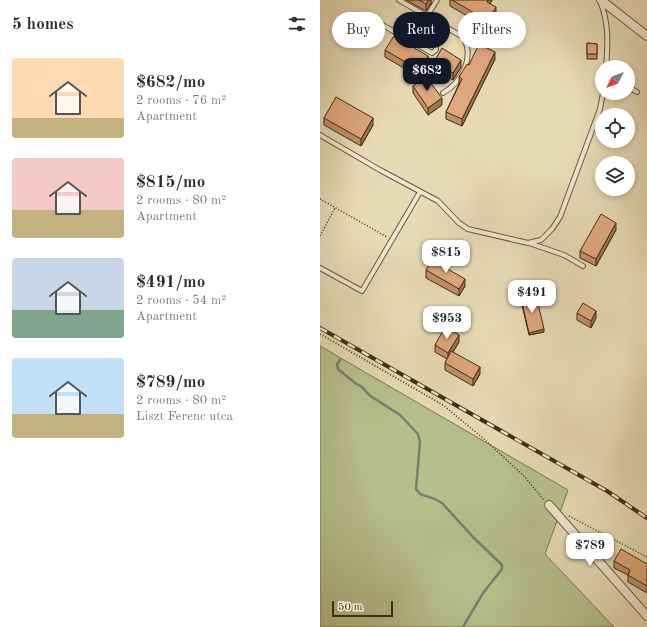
<!DOCTYPE html>
<meta charset="utf-8">
<style>
body{margin:0;font-family:"Old Standard TT",serif;background:#f2f2f3;color:#2b2b33;height:100vh;display:flex;flex-direction:column;font-size:15px;white-space:nowrap}
*{box-sizing:border-box;margin:0}
p{font-size:13px;color:#7c7c81}
.icon{flex:none;width:22px;height:22px;fill:none;stroke:currentColor;stroke-width:2;stroke-linecap:round;stroke-linejoin:round}
.map{position:relative;flex:1;overflow:hidden}
.panel{display:flex;flex-direction:column;background:#fff;width:320px}
.panel>*{flex:none}
.banner{position:absolute;left:12px;top:12px;width:255px;height:36px;display:flex;gap:8px}
.needle{width:26px;rotate:228deg}
.fabs{position:absolute;left:275px;top:60px;display:grid;gap:8px}
.fabs a{display:grid;place-items:center;width:40px;height:40px;border-radius:50%;background:#fff;box-shadow:0 2px 6px #0003;font-size:20px}
.scale{position:absolute;left:12px;bottom:10px;width:61px;box-sizing:border-box;padding-left:4px;border:2px solid #442b13;border-top:0;font-size:11px;line-height:14px;white-space:nowrap;color:#442b13;-webkit-text-stroke:3px #efe8d0;paint-order:stroke}
.price{position:absolute;translate:-50% -34px;padding:0 9px;border-radius:8px;background:#fff;color:#222;font-size:13px;line-height:26px;filter:drop-shadow(0 1px 2px #0008)}
.price::after{content:'';position:absolute;left:50%;top:24px;width:12px;height:9px;margin-left:-6px;background:inherit;clip-path:polygon(0 0,100% 0,50% 100%)}
.price.on{background:#111827;color:#fff}
ul{padding:0;list-style:none}
li{display:flex;align-items:center;gap:12px;height:100px;padding:0 12px}
li span{display:grid;place-items:center;flex:none;width:112px;height:80px;border-radius:4px;color:#555}
li>.icon{margin-inline-start:auto}
span .icon{width:48px;height:48px;fill:#fffc;stroke-width:1}
li b{font-size:17px}
h2{display:flex;justify-content:space-between;align-items:center;height:48px;padding:0 12px;font-size:17px}
.pill{padding:0 14px;border-radius:18px;background:#fff;box-shadow:0 2px 6px #0003;font-size:14px;line-height:36px}
.pill.on{background:#111827;color:#fff}
main{display:flex;flex:1;min-height:0}
.map>svg:first-child{display:block}
.green{fill:#b6c08d;stroke:#7d7650}
.lines{fill:none;stroke-linecap:round;stroke-linejoin:round}
.stream{stroke:#768171;stroke-width:2.5}
.lane-casing{stroke:#6d573c;stroke-width:6}
.street-casing{stroke:#6d573c;stroke-width:10}
.path{stroke:#442b13;stroke-width:1.5;stroke-dasharray:1 2;stroke-linecap:butt}
.lane{stroke:#efe8d0;stroke-width:4}
.street{stroke:#efe8d0;stroke-width:8}
.rail-casing{stroke:#442b13;stroke-width:4}
.rail{stroke:#efe8d0;stroke-width:2.5;stroke-dasharray:8;stroke-linecap:butt}
.wall{fill:#c0906b;stroke:#442b13}
.shaded-wall{fill:#9c7657;stroke:#442b13}
.building{fill:#dfa87c;stroke:#442b13}
</style>
<main>
<section class="panel">
<h2>5 homes<svg class="icon" aria-label="filters" viewBox="0 0 24 24"><path d="M4 7h16M4 17h16"/><circle cx="9" cy="7" r="2"/><circle cx="15" cy="17" r="2"/></svg></h2>
<ul>
<li><span style="background:linear-gradient(#ffd9b3 75%,#c2b280 0)"><svg class="icon" aria-label="home" viewBox="0 0 24 24"><path d="M3 11l9-7 9 7M6 9v11h12V9"/></svg></span><div><b>$682/mo</b><p>2 rooms · 76 m²</p><p>Apartment</p></div></li>
<li><span style="background:linear-gradient(#f6c9c9 65%,#c2b280 0)"><svg class="icon" aria-label="home" viewBox="0 0 24 24"><path d="M3 11l9-7 9 7M6 9v11h12V9"/></svg></span><div><b>$815/mo</b><p>2 rooms · 80 m²</p><p>Apartment</p></div></li>
<li><span style="background:linear-gradient(#c9d6e8 65%,#7fa58c 0)"><svg class="icon" aria-label="home" viewBox="0 0 24 24"><path d="M3 11l9-7 9 7M6 9v11h12V9"/></svg></span><div><b>$491/mo</b><p>2 rooms · 54 m²</p><p>Apartment</p></div></li>
<li><span style="background:linear-gradient(#bfe0f5 70%,#c2b280 0)"><svg class="icon" aria-label="home" viewBox="0 0 24 24"><path d="M3 11l9-7 9 7M6 9v11h12V9"/></svg></span><div><b>$789/mo</b><p>2 rooms · 80 m²</p><p>Liszt Ferenc utca</p></div></li>
</ul>
</section>
<div class="map">
<svg width="327" height="627" viewBox="0 0 327 627">
<rect width="100%" height="100%" fill="#e7dbb6"/>
<filter id="stains"><feTurbulence type="fractalNoise" baseFrequency=".005" numOctaves="4"/><feColorMatrix values="0 0 0 0 .2 0 0 0 0 .09 0 0 0 0 .02 0 0 0 .5 -.17"/></filter>
<radialGradient id="worn" r=".72"><stop offset=".6" stop-color="#630" stop-opacity="0"/><stop offset="1" stop-color="#630" stop-opacity=".3"/></radialGradient>
<!-- green -->
<path class="green" d="M 0,346 L 248,490 L 225,554 L 294,627 L 0,627 Z"/>
<g class="lines">
<!-- stream -->
<path class="stream" d="M 20,360 L 17,364 L 18,369 L 35,383 L 42,387 L 49,395 L 80,415 L 98,434 L 100,442 L 96,489 L 100,494 L 115,499 L 122,503 L 153,537 L 182,565 L 182,569 L 163,593 L 143,627"/>
<!-- lane casing -->
<g class="lane-casing">
<g id="lane">
<path d="M 79,0 L 143,37 C 155,57 142,82 123,93"/>
<path d="M 280,1 C 289,22 288,44 286,67"/>
<path d="M 107,16 L 117,0"/>
<path d="M 52,19 L 112,53 L 116,50 L 116,21"/>
<path d="M 308,87 L 317,92"/>
<path d="M 0,135 L 60,170 L 118,201 L 139,223 L 148,229 L 208,243 L 221,240 L 232,229 L 240,217 L 280,109 L 283,93"/>
<path d="M 209,243 L 244,255 L 263,266"/>
<path d="M 0,268 L 42,291 L 100,192"/>
</g>
</g>
<!-- street casing -->
<g class="street-casing">
<g id="street">
<path d="M 281,0 L 327,36"/>
<path d="M 229,505 L 327,616"/>
</g>
</g>
<!-- path -->
<g class="path">
<path d="M 0,199 L 67,237"/>
<path d="M 0,236 L 15,208"/>
<path d="M 0,334 L 123,405 L 164,439 L 205,477 L 224,500"/>
<path d="M 249,516 L 327,557"/>
</g>
<!-- lane -->
<use href="#lane" class="lane"/>
<!-- street -->
<use href="#street" class="street"/>
<!-- rail casing -->
<g class="rail-casing">
<path id="rail" d="M 0,328 L 287,491 L 327,518"/>
</g>
<!-- rail -->
<use href="#rail" class="rail"/>
</g>
<!-- wall -->
<g class="wall">
<path d="M 86,0 L 111,0 L 111,4 L 106,11 Z"/>
<path d="M 130,0 L 172,0 L 170,3 L 176,14 L 168,28 L 130,6 Z"/>
<path d="M 267,43 L 277,44 L 277,59 L 267,59 Z"/>
<path d="M 65,50 L 108,63 L 99,77 L 65,57 Z"/>
<path d="M 175,59 L 142,126 L 126,119 L 126,112 L 139,84 L 139,77 L 149,65 Z"/>
<path d="M 114,62 L 141,67 L 133,80 L 114,69 Z"/>
<path d="M 93,86 L 122,105 L 108,115 L 93,93 Z"/>
<path d="M 4,118 L 53,125 L 41,146 L 4,125 Z"/>
<path d="M 296,230 L 276,266 L 260,258 L 260,251 Z"/>
<path d="M 106,270 L 145,286 L 139,296 L 106,278 Z"/>
<path d="M 201,298 L 224,332 L 209,335 L 201,301 Z"/>
<path d="M 257,313 L 276,318 L 271,328 L 257,320 Z"/>
<path d="M 139,342 L 133,352 L 160,374 L 153,386 L 125,370 L 125,363 L 127,359 L 115,352 L 115,345 Z"/>
<path d="M 294,561 L 327,564 L 327,593 L 308,582 L 308,575 L 294,568 Z"/>
</g>
<!-- shaded-wall -->
<g class="shaded-wall">
<path d="M 108,0 L 111,0 L 111,4 L 106,11 L 106,4 Z"/>
<path d="M 168,0 L 172,0 L 167,9 L 167,2 Z"/>
<path d="M 176,7 L 176,14 L 168,28 L 168,21 Z"/>
<path d="M 175,52 L 175,59 L 142,126 L 142,119 Z"/>
<path d="M 108,56 L 108,63 L 99,77 L 99,70 Z"/>
<path d="M 141,60 L 141,67 L 133,80 L 133,73 Z"/>
<path d="M 122,98 L 122,105 L 108,115 L 108,108 Z"/>
<path d="M 53,118 L 53,125 L 41,146 L 41,139 Z"/>
<path d="M 296,223 L 296,230 L 276,266 L 276,259 Z"/>
<path d="M 145,279 L 145,286 L 139,296 L 139,289 Z"/>
<path d="M 276,311 L 276,318 L 271,328 L 271,321 Z"/>
<path d="M 224,329 L 224,332 L 209,335 L 209,333 Z"/>
<path d="M 139,335 L 139,342 L 128,360 L 128,353 Z"/>
<path d="M 160,367 L 160,374 L 153,386 L 153,379 Z"/>
</g>
<!-- building -->
<g class="building">
<path d="M 99,0 L 108,0 L 106,4 Z"/>
<path d="M 132,0 L 168,0 L 167,2 L 176,7 L 168,21 Z"/>
<path d="M 74,36 L 108,56 L 99,70 L 65,50 Z"/>
<path d="M 267,43 L 277,44 L 277,54 L 267,54 Z"/>
<path d="M 159,44 L 175,52 L 142,119 L 126,112 L 142,79 L 139,77 L 147,64 L 149,65 Z"/>
<path d="M 122,48 L 141,60 L 133,73 L 114,62 Z"/>
<path d="M 106,77 L 122,98 L 108,108 L 93,86 Z"/>
<path d="M 16,97 L 53,118 L 41,139 L 4,118 Z"/>
<path d="M 281,214 L 296,223 L 276,259 L 260,251 Z"/>
<path d="M 112,260 L 145,279 L 139,289 L 106,270 Z"/>
<path d="M 216,295 L 224,329 L 209,333 L 201,298 Z"/>
<path d="M 263,303 L 276,311 L 271,321 L 257,313 Z"/>
<path d="M 125,327 L 139,335 L 128,353 L 115,345 Z"/>
<path d="M 131,351 L 160,367 L 153,379 L 125,363 Z"/>
<path d="M 301,549 L 327,564 L 327,586 L 308,575 L 310,570 L 294,561 Z"/>
</g>
<rect width="100%" height="100%" filter="url(#stains)"/>
<rect width="100%" height="100%" fill="url(#worn)"/>
</svg>
<div class="fabs">
<a><svg class="needle" viewBox="-14 -14 28 28"><path d="M0-13l5 13h-10z" fill="#e53935"/><path d="M0 13l5-13h-10z" fill="#7c7c81"/></svg></a>
<a><svg class="icon" aria-label="locate" viewBox="0 0 24 24"><circle cx="12" cy="12" r="6"/><path d="M12 2v4M12 18v4M2 12h4M18 12h4"/></svg></a>
<a><svg class="icon" aria-label="layers" viewBox="0 0 24 24"><path d="M12 4l9 5-9 5-9-5zM3 14l9 5 9-5"/></svg></a>
</div>
<div class="scale">50 m</div>
<b class="price on" style="left:107px;top:92px">$682</b>
<b class="price" style="left:126px;top:274px">$815</b>
<b class="price" style="left:212px;top:314px">$491</b>
<b class="price" style="left:127px;top:340px">$953</b>
<b class="price" style="left:270px;top:567px">$789</b>
<div class="banner">
<a class="pill">Buy</a>
<a class="pill on">Rent</a>
<a class="pill">Filters</a>
</div>
</div>
</main>
